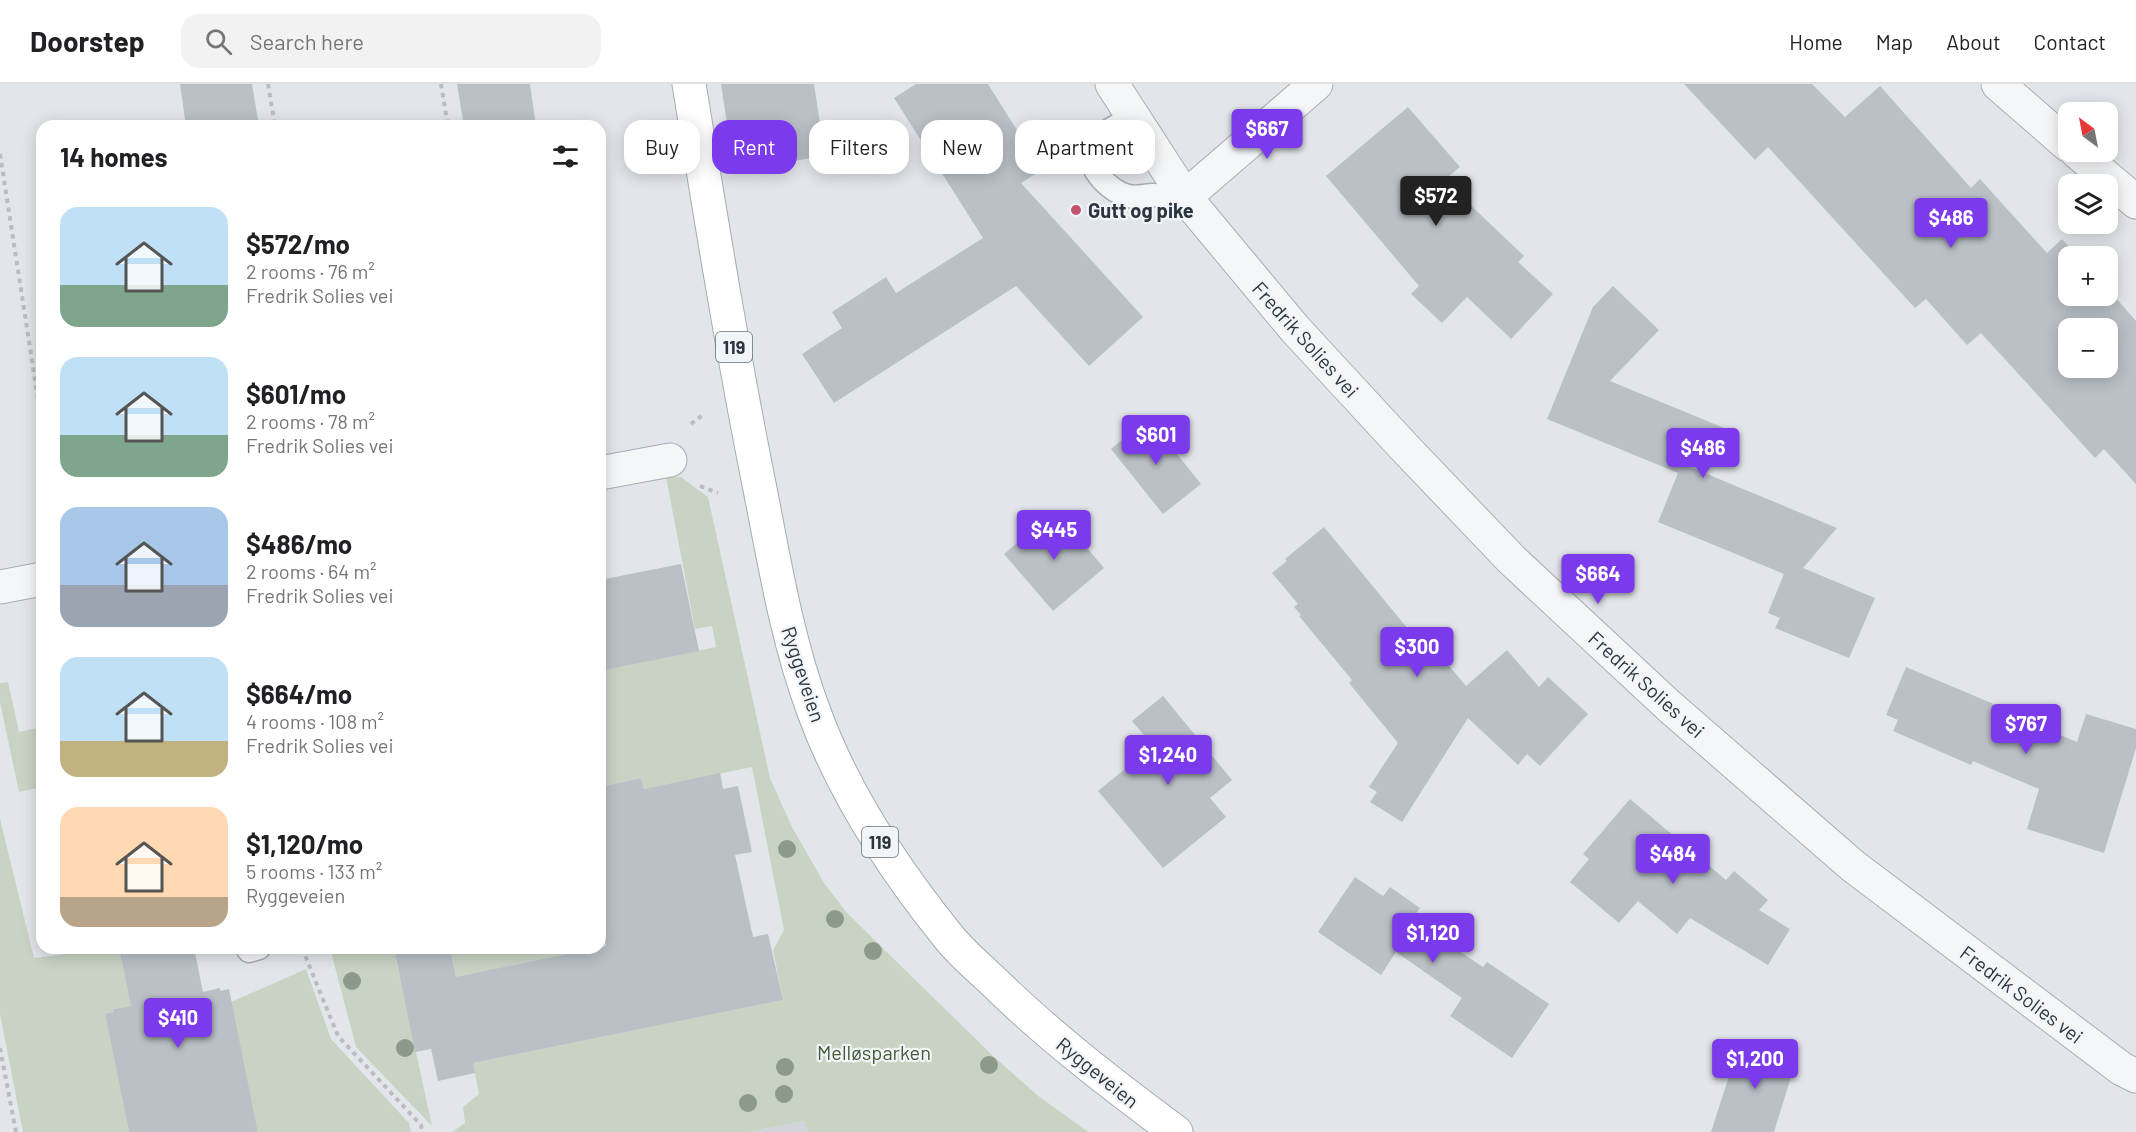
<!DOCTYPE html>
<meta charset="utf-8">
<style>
body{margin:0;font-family:Barlow,sans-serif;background:#f2f2f2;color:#202124;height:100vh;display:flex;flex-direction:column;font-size:22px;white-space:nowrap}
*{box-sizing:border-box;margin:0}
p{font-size:20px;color:#757577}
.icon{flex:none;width:33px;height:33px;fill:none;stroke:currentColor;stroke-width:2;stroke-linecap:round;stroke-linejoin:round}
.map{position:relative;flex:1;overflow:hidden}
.drawer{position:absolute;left:36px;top:36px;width:570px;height:834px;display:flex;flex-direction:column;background:#fff;border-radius:18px;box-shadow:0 3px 15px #0003}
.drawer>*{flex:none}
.banner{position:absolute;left:624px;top:36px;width:570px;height:54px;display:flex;gap:12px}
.needle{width:39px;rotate:328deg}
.controls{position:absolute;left:2058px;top:18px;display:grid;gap:12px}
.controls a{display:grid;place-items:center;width:60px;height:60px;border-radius:12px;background:#fff;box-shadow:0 3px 15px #0003;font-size:30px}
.price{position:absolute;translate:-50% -51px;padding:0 14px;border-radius:6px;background:#7c3aed;color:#fff;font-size:20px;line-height:39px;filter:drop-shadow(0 2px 3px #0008)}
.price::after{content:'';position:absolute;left:50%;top:36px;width:18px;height:14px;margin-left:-9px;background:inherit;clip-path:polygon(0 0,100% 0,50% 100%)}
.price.on{background:#222;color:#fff}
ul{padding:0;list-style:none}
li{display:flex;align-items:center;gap:18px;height:150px;padding:0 24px}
li span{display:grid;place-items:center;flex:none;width:168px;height:120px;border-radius:18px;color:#555}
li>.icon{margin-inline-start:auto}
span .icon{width:72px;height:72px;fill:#fffc;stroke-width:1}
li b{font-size:26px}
h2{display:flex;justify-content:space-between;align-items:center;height:72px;padding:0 24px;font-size:26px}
.tag{padding:0 21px;border-radius:18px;background:#fff;box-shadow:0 3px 15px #0003;font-size:21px;line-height:54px}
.tag.on{background:#7c3aed;color:#fff}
header{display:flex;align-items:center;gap:36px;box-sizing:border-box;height:84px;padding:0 30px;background:#fff;border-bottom:2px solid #e0e0e0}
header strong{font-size:28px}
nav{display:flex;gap:33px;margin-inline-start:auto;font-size:21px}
.search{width:420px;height:54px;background:#f2f2f2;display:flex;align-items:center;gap:15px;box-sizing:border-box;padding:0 21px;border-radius:18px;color:#757577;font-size:22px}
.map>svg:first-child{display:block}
.built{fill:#d1d5db}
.green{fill:#c9d3c4}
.building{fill:#bac0c6;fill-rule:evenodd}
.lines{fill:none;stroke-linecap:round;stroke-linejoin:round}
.lane-casing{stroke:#a8adb4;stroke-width:25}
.street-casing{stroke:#a8adb4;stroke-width:35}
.primary-casing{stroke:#a3abb4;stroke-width:35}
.path{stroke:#b9bcc1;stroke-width:4;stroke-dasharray:4.5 4.5;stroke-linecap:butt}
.lane{stroke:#f5f6f8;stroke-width:22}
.street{stroke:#f5f6f8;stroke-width:33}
.primary{stroke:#fff;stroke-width:33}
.tree{fill:#8b9a89}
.poi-dot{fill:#c4526d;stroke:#f2f5f7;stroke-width:2}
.labels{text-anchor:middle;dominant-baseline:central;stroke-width:4.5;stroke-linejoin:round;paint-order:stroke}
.shield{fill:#f2f5f7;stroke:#676f77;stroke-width:1.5}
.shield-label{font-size:18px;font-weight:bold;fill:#2c3540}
.poi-label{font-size:20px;font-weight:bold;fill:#2c3540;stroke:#f2f5f7;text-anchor:start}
.street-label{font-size:20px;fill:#2c3540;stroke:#f2f5f7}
.park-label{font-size:20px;fill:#435b3a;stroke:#f2f5f7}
</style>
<header>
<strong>Doorstep</strong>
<div class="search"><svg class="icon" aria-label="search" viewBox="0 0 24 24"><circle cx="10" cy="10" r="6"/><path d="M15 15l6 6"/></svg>Search here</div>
<nav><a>Home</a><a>Map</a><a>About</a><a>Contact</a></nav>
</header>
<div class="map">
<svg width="2136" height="1048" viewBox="0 0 2136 1048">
<rect width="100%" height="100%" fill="#e2e6ea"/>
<!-- built -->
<path class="built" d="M 806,1037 L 808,1048 L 748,1048 Z"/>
<!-- green -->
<g class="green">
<path d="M 666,393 L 681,393 L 708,413 L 770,694 L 792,743 L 824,799 L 847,829 L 992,971 L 1037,1011 L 1088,1048 L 808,1048 L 805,1037 L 748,1048 L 452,1048 L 465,1039 L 463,1023 L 479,1010 L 473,979 L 783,916 L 773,866 L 784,846 L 752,683 L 644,705 L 641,694 L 600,703 L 600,587 L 716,563 L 712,542 L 695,545 Z"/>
<path d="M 8,598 L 19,648 L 42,643 L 42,703 L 19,708 L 0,618 L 0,599 Z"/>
<path d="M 0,735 L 34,874 L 98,866 L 99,864 L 119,864 L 131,922 L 114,925 L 114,928 L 105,930 L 129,1048 L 23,1048 L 0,930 Z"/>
<path d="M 330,864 L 389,864 L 399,875 L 396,876 L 432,1042 L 356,963 Z"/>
<path d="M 450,864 L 596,864 L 514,881 L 457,897 Z"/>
<path d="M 306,885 L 331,955 L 409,1039 L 411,1048 L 258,1048 L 231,918 Z"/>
</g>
<!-- building -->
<g class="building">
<path d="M 180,0 L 252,0 L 259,42 L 186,42 Z"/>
<path d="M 457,0 L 530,0 L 536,42 L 464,42 Z"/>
<path d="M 721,0 L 814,0 L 825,72 L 734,86 Z"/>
<path d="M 916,0 L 988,0 L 1042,86 L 1021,99 L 1143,233 L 1089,282 L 1016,202 L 834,319 L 802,270 L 842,244 L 832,228 L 886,193 L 896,209 L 983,154 L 894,14 Z"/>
<path d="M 1684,0 L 1812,0 L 1845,33 L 1880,2 L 1971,104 L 1980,95 L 2047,169 L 2062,155 L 2078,172 L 2068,172 L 2068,212 L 2108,212 L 2108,205 L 2136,237 L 2136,400 L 2104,365 L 2095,374 L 1981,249 L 1967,261 L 1926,215 L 1915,224 L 1768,63 L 1755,76 ZM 2068,244 L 2108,244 L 2108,284 L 2068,284 Z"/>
<path d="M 1408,23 L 1460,83 L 1444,96 L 1524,172 L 1518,178 L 1553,210 L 1511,255 L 1467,213 L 1442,239 L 1411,210 L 1419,202 L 1326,92 Z"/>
<path d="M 1613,202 L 1659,246 L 1610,297 L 1724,344 L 1690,383 L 1837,444 L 1803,484 L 1875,514 L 1849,574 L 1775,544 L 1780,534 L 1768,529 L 1784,490 L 1658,438 L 1678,389 L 1547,335 L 1593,223 Z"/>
<path d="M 1148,334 L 1201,400 L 1163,430 L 1111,365 Z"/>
<path d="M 1055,426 L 1104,484 L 1053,527 L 1004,470 Z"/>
<path d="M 1324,443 L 1413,551 L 1420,547 L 1466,602 L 1507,566 L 1539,603 L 1548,593 L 1588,630 L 1540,682 L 1527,670 L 1518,681 L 1468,634 L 1402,738 L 1370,718 L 1377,708 L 1369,703 L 1398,659 L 1349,599 L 1352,596 L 1299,532 L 1301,531 L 1294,523 L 1298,520 L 1272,489 L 1287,477 L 1285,475 Z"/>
<path d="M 681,480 L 699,567 L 600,587 L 600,496 Z"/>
<path d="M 1906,583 L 1996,621 L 1995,624 L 2077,658 L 2086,630 L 2136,645 L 2136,664 L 2104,769 L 2027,745 L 2039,705 L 1973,677 L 1971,681 L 1893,647 L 1898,636 L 1886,631 Z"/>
<path d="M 1163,612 L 1232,696 L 1210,714 L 1226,733 L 1163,784 L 1098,707 L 1153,662 L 1132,637 Z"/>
<path d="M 720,689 L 723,705 L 738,702 L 752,768 L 735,771 L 753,853 L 768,850 L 783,916 L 473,979 L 475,989 L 438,997 L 431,965 L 415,968 L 394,864 L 450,864 L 456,893 L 606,862 L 600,832 L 600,703 L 641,694 L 644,705 Z"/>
<path d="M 1630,715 L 1726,796 L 1734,787 L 1768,816 L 1759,826 L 1790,845 L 1768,881 L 1690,834 L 1677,850 L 1638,817 L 1619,839 L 1570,798 L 1589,775 L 1583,770 Z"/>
<path d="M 1355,793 L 1383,812 L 1390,803 L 1420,824 L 1414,832 L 1418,835 L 1416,838 L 1483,883 L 1487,878 L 1549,920 L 1512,974 L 1450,932 L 1462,914 L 1396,868 L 1381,891 L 1318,848 Z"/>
<path d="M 119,864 L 194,864 L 203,908 L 220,904 L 220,907 L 229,905 L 258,1048 L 129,1048 L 105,930 L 114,928 L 114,925 L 131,922 Z"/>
<path d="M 1741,955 L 1797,973 L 1774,1048 L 1711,1048 Z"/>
</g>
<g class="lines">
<!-- lane casing -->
<g class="lane-casing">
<g id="lane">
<path d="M 1133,33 C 1121,40 1104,47 1095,58 C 1079,78 1110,109 1129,112 C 1137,114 1145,111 1153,111 C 1163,111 1174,112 1185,113"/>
<path d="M 247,864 L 249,867 L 259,864"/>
</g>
</g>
<!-- street casing -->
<g class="street-casing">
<g id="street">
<path d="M 1112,0 L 1185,113 L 1295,245 L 1404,363 L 1512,476 L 1669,622 L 1853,782 L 2122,985 L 2136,992"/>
<path d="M 1998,0 L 2068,61"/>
<path d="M 2077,68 L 2136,118"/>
<path d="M 1185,113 L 1316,0"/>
<path d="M 600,389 L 670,376"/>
<path d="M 0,503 L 42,495"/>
</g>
</g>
<!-- primary casing -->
<g class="primary-casing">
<path id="primary" d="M 689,0 C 711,135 733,271 760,405 C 775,481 787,556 814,628 C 844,710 893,784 947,851 C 960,868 978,883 994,898 C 1050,953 1113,1001 1176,1048"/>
</g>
<!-- path -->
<g class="path">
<path d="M 268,0 L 275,42"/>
<path d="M 441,0 L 448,42"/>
<path d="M 0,70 L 42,341"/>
<path d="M 691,340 L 704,330"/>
<path d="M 700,402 L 718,409"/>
<path d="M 302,864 L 338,952 L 421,1041 L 422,1048"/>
<path d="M 0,964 L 16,1048"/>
</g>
<!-- lane -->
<use href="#lane" class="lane"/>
<!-- street -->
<use href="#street" class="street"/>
<!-- primary -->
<use href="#primary" class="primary"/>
</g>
<!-- trees -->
<g class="tree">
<circle cx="1118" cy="78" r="9"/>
<circle cx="787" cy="765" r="9"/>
<circle cx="835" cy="835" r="9"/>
<circle cx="873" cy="867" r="9"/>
<circle cx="352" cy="897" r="9"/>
<circle cx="405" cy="964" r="9"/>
<circle cx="989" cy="981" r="9"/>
<circle cx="785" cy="983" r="9"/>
<circle cx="784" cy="1010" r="9"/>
<circle cx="748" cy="1019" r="9"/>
</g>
<!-- markers -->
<circle class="poi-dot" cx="1076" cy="126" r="6"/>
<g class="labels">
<!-- shield labels -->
<g class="shield">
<rect x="716" y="248" width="36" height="30" rx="4.5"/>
<rect x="862" y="743" width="36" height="30" rx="4.5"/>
</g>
<g class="shield-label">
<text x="734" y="263">119</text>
<text x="880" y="758">119</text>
</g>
<!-- poi labels -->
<g class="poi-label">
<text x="1088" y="126">Gutt og pike</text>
</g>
<!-- street labels -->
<g class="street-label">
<text transform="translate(1306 255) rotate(48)">Fredrik Solies vei</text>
<text transform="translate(804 590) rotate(72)">Ryggeveien</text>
<text transform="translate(1647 600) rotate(42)">Fredrik Solies vei</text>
<text transform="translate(2022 910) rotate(37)">Fredrik Solies vei</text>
<text transform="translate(1098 988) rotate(39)">Ryggeveien</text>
</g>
<!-- park labels -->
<g class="park-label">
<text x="874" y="968">Melløsparken</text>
</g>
</g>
</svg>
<div class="controls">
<a><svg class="needle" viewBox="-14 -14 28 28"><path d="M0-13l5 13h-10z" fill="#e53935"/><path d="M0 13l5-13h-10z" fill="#757577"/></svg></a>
<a><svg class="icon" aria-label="layers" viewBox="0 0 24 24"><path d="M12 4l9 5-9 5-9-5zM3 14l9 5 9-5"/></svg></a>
<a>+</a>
<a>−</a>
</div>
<b class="price" style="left:1267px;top:76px">$667</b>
<b class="price on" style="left:1436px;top:143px">$572</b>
<b class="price" style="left:1951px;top:165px">$486</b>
<b class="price" style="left:1156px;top:382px">$601</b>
<b class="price" style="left:1703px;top:395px">$486</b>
<b class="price" style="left:1054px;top:477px">$445</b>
<b class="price" style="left:1598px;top:521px">$664</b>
<b class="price" style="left:1417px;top:594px">$300</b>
<b class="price" style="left:2026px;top:671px">$767</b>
<b class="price" style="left:1168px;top:702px">$1,240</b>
<b class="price" style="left:1673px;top:801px">$484</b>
<b class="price" style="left:1433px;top:880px">$1,120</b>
<b class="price" style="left:178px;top:965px">$410</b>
<b class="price" style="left:1755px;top:1006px">$1,200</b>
<div class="banner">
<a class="tag">Buy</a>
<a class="tag on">Rent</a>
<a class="tag">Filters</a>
<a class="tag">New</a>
<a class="tag">Apartment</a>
</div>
<section class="drawer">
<h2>14 homes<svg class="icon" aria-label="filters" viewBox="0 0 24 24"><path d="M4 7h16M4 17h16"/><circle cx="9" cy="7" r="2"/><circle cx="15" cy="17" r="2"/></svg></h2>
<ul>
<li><span style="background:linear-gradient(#bfe0f5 65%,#7fa58c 0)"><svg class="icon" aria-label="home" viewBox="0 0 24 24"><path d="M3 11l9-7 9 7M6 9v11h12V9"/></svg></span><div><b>$572/mo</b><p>2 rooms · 76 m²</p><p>Fredrik Solies vei</p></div></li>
<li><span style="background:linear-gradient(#bfe0f5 65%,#7fa58c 0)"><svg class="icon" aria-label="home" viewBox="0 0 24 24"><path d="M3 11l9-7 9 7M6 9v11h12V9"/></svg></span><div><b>$601/mo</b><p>2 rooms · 78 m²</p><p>Fredrik Solies vei</p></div></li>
<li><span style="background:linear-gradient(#a9c7e8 65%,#9aa5b1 0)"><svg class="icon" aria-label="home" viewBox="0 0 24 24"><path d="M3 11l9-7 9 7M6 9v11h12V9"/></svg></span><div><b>$486/mo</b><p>2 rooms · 64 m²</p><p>Fredrik Solies vei</p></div></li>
<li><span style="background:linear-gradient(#bfe0f5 70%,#c2b280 0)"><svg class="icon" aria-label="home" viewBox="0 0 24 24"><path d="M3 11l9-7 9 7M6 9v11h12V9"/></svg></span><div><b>$664/mo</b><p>4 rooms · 108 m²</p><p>Fredrik Solies vei</p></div></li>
<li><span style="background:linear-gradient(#ffd9b3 75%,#b9a48a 0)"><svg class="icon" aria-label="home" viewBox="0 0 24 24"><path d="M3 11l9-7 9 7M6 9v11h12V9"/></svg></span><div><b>$1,120/mo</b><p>5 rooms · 133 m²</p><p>Ryggeveien</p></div></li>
</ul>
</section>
</div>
